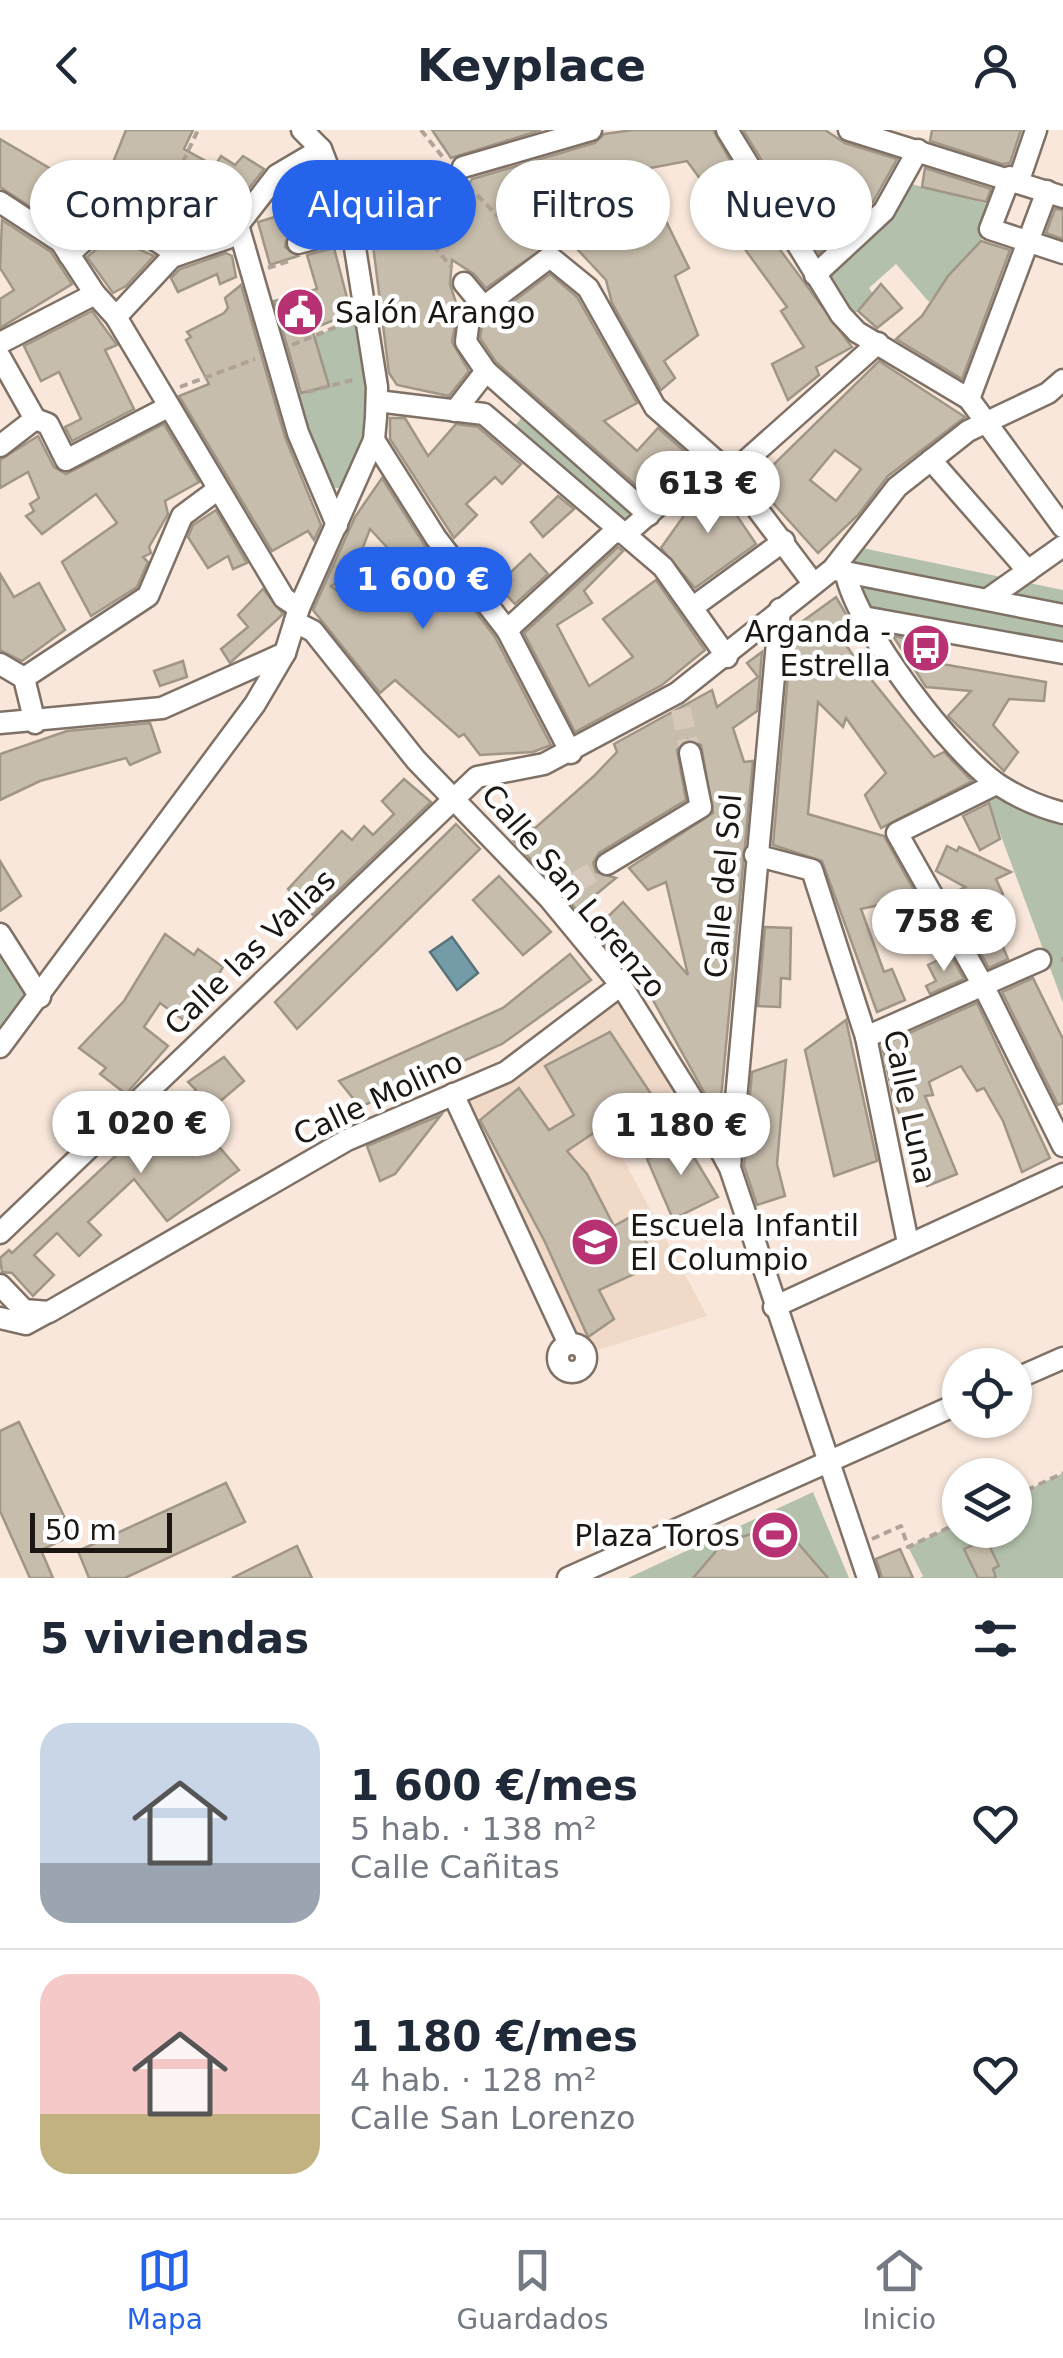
<!DOCTYPE html>
<html lang="es">
<meta charset="utf-8">
<style>
body{margin:0;font-family:"DejaVu Sans",sans-serif;background:#f2f2f3;color:#1f2937;height:100vh;display:flex;flex-direction:column;font-size:38px;white-space:nowrap}
*{box-sizing:border-box;margin:0}
p{font-size:32px;color:#747a83}
.icon{flex:none;width:55px;height:55px;fill:none;stroke:currentColor;stroke-width:2;stroke-linecap:round;stroke-linejoin:round}
.map{position:relative;height:1448px;overflow:hidden}
.panel{display:flex;flex-direction:column;background:#fff;flex:1}
.panel>*{flex:none}
.hud{position:absolute;left:30px;top:30px;width:1005px;height:90px;display:flex;gap:20px}
.tools{position:absolute;left:942px;top:1218px;display:grid;gap:20px}
.tools a{display:grid;place-items:center;width:90px;height:90px;border-radius:50%;background:#fff;box-shadow:0 2px 8px #0004;font-size:50px}
.scale{position:absolute;left:30px;bottom:25px;width:142px;box-sizing:border-box;padding-left:10px;border:5px solid #1d1713;border-top:0;font-size:28px;line-height:35px;white-space:nowrap;color:#1d1713;-webkit-text-stroke:8px #fff;paint-order:stroke}
.price{position:absolute;translate:-50% -85px;padding:0 22px;border-radius:35px;background:#fff;color:#222;font-size:32px;line-height:65px;filter:drop-shadow(0 2px 5px #0008)}
.price::after{content:'';position:absolute;left:50%;top:60px;width:30px;height:22px;margin-left:-15px;background:inherit;clip-path:polygon(0 0,100% 0,50% 100%)}
.price.on{background:#2563eb;color:#fff}
ul{padding:0;list-style:none}
li{display:flex;align-items:center;gap:30px;height:250px;padding:0 40px}
li+li{border-top:2px solid #e0e1e3}
li span{display:grid;place-items:center;flex:none;width:280px;height:200px;border-radius:30px;color:#555}
li>.icon{margin-inline-start:auto}
span .icon{width:120px;height:120px;fill:#fffc;stroke-width:1}
li b{font-size:42px}
h2{display:flex;justify-content:space-between;align-items:center;height:120px;padding:0 40px;font-size:42px}
.tag{padding:0 35px;border-radius:45px;background:#fff;box-shadow:0 2px 8px #0004;font-size:35px;line-height:90px}
.tag.on{background:#2563eb;color:#fff}
header{display:flex;justify-content:space-between;align-items:center;height:130px;padding:0 40px;background:#fff;font-size:45px;font-weight:600}
.dock{display:flex;justify-content:space-around;align-items:center;height:140px;border-top:2px solid #e0e1e3;background:#fff;font-size:28px;color:#747a83}
.dock a{display:grid;justify-items:center;gap:5px}
.dock .on{color:#2563eb}
.map>svg:first-child{display:block}
.built{fill:#f1d9c8}
.green{fill:#b3c1ac}
.water{fill:#739ba8;stroke:#59737b;stroke-width:2.5}
.building{fill:#c7bdad;stroke:#a09687;stroke-width:2.5;fill-rule:evenodd}
.lines{fill:none;stroke-linecap:round;stroke-linejoin:round}
.minor-tunnel{stroke:#d7c8bc;stroke-width:20;stroke-dasharray:20 10;stroke-linecap:butt}
.minor-casing{stroke:#7f7166;stroke-width:25}
.path{stroke:#afa298;stroke-width:4;stroke-dasharray:8 5;stroke-linecap:butt}
.minor{stroke:#fff;stroke-width:20}
.labels{text-anchor:middle;dominant-baseline:central;stroke-width:9;stroke-linejoin:round;paint-order:stroke}
.poi-label{font-size:30px;fill:#1d1713;stroke:#fff;text-anchor:start}
.street-label{font-size:30px;fill:#1d1713;stroke:#fff}
</style>
<header><svg class="icon" aria-label="back" viewBox="0 0 24 24"><path d="M15 5l-7 7 7 7"/></svg>Keyplace<svg class="icon" aria-label="person" viewBox="0 0 24 24"><circle cx="12" cy="8" r="4"/><path d="M4 21q1-7 8-7t8 7"/></svg></header>
<div class="map">
<svg width="1063" height="1448" viewBox="0 0 1063 1448">
<rect width="100%" height="100%" fill="#f8e7da"/>
<!-- built -->
<path class="built" d="M 621,855 L 683,953 L 609,1002 L 707,1186 L 595,1221 L 588,1207 L 569,1214 L 453,964 L 506,942 Z"/>
<!-- green -->
<g class="green">
<path d="M 904,52 L 998,77 L 990,99 L 929,172 L 896,134 L 869,158 L 873,164 L 847,192 L 815,145 Z"/>
<path d="M 367,185 L 377,253 L 352,360 L 323,356 L 288,267 L 329,255 L 314,206 Z"/>
<path d="M 529,278 L 649,385 L 627,403 L 508,305 Z"/>
<path d="M 848,415 L 1063,460 L 1063,524 L 863,487 L 846,444 Z"/>
<path d="M 984,660 L 1063,682 L 1063,873 Z"/>
<path d="M 0,804 L 40,867 L 0,917 Z"/>
<path d="M 1063,1343 L 1063,1448 L 920,1448 L 923,1446 L 908,1417 L 960,1392 L 960,1400 L 1015,1400 L 1015,1366 Z"/>
<path d="M 813,1362 L 849,1448 L 628,1448 Z"/>
</g>
<!-- water -->
<path class="water" d="M 452,807 L 478,843 L 457,860 L 430,822 Z"/>
<!-- building -->
<g class="building">
<path d="M 126,0 L 193,0 L 184,19 L 215,36 L 221,26 L 235,35 L 243,26 L 264,39 L 220,96 L 180,110 L 140,87 L 106,84 L 126,37 L 114,30 Z"/>
<path d="M 432,0 L 541,0 L 451,28 Z"/>
<path d="M 633,0 L 713,0 L 736,41 L 707,58 L 687,31 L 613,45 L 647,89 L 661,81 L 689,138 L 675,146 L 698,205 L 664,231 L 675,248 L 661,260 L 612,173 L 606,150 L 564,105 L 556,110 L 543,47 L 502,66 L 551,113 L 486,158 L 474,144 L 452,130 L 450,154 L 458,179 L 452,212 L 469,241 L 449,266 L 397,255 L 389,243 L 373,115 L 433,117 L 472,49 L 595,13 L 604,4 Z"/>
<path d="M 743,0 L 825,0 L 845,13 L 897,29 L 873,72 L 819,123 Z"/>
<path d="M 932,0 L 1021,0 L 1010,33 L 1002,34 L 930,11 Z"/>
<path d="M 0,9 L 99,67 L 71,103 L 0,57 Z"/>
<path d="M 925,38 L 991,59 L 986,72 L 922,57 Z"/>
<path d="M 314,41 L 330,91 L 289,103 L 285,117 L 298,126 L 270,135 L 258,92 L 294,81 L 287,55 Z"/>
<path d="M 1055,79 L 1063,80 L 1063,109 L 1046,103 Z"/>
<path d="M 2,90 L 51,122 L 72,154 L 0,198 L 0,169 L 14,160 L 0,138 Z"/>
<path d="M 758,90 L 852,217 L 816,237 L 819,245 L 788,270 L 772,234 L 804,217 L 781,181 L 787,177 L 736,107 Z"/>
<path d="M 120,111 L 154,126 L 126,156 L 113,163 L 87,127 L 103,114 Z"/>
<path d="M 981,111 L 1010,120 L 962,249 L 896,209 L 922,186 L 948,146 Z"/>
<path d="M 334,118 L 351,183 L 312,199 L 329,256 L 301,263 L 274,171 L 317,159 L 307,125 Z"/>
<path d="M 226,123 L 232,126 L 236,147 L 220,154 L 217,144 L 178,162 L 171,148 L 180,139 Z"/>
<path d="M 550,144 L 577,167 L 637,273 L 604,291 L 637,321 L 658,298 L 692,328 L 648,366 L 496,232 L 480,208 L 482,195 Z"/>
<path d="M 881,154 L 902,178 L 877,198 L 858,181 Z"/>
<path d="M 241,155 L 285,307 L 321,395 L 314,410 L 308,401 L 272,421 L 179,266 L 209,254 L 186,210 L 191,207 L 187,202 L 224,183 L 228,178 L 225,168 Z"/>
<path d="M 92,181 L 117,215 L 105,220 L 134,279 L 72,311 L 65,297 L 81,289 L 59,242 L 41,251 L 24,216 Z"/>
<path d="M 879,231 L 965,287 L 888,346 L 858,385 L 818,423 L 755,353 ZM 835,320 L 861,339 L 836,371 L 810,350 Z"/>
<path d="M 390,288 L 405,288 L 428,326 L 456,294 L 478,297 L 521,334 L 502,354 L 495,347 L 466,374 L 477,385 L 454,408 L 390,309 Z"/>
<path d="M 164,294 L 199,352 L 165,371 L 168,384 L 149,417 L 151,423 L 143,427 L 148,432 L 137,457 L 91,486 L 62,432 L 117,393 L 96,364 L 42,404 L 26,386 L 34,381 L 30,374 L 39,368 L 28,342 L 0,358 L 0,330 L 38,306 L 54,337 L 66,344 Z"/>
<path d="M 712,346 L 740,379 L 733,380 L 756,414 L 695,458 L 661,418 Z"/>
<path d="M 382,348 L 425,416 L 495,507 L 551,615 L 533,622 L 480,625 L 464,604 L 459,607 L 395,550 L 380,563 L 313,480 L 355,387 ZM 370,399 L 410,442 L 405,446 L 412,454 L 376,468 L 362,479 L 331,456 L 353,443 Z"/>
<path d="M 558,366 L 574,379 L 543,407 L 531,392 Z"/>
<path d="M 216,380 L 247,433 L 233,439 L 228,426 L 208,438 L 188,407 L 193,395 Z"/>
<path d="M 618,417 L 623,421 L 584,461 L 592,473 L 557,495 L 589,556 L 633,527 L 603,489 L 656,450 L 705,520 L 662,555 L 575,602 L 524,503 Z"/>
<path d="M 530,424 L 548,444 L 515,474 L 497,455 Z"/>
<path d="M 0,444 L 14,467 L 39,453 L 65,500 L 22,531 L 0,520 Z"/>
<path d="M 263,459 L 283,484 L 230,533 L 221,519 L 248,497 L 238,485 Z"/>
<path d="M 836,467 L 850,491 L 837,501 L 858,533 L 934,627 L 944,622 L 972,651 L 881,698 L 865,665 L 886,643 L 846,588 L 843,597 L 818,572 L 808,684 L 884,706 L 934,797 L 913,805 L 893,772 L 861,779 L 884,842 L 892,839 L 905,870 L 877,882 L 822,731 L 773,715 L 792,499 Z"/>
<path d="M 893,506 L 921,511 L 919,530 L 1046,552 L 1044,571 L 1009,569 L 993,595 L 1018,622 L 1004,641 L 948,586 L 971,561 L 926,557 Z"/>
<path d="M 762,522 L 757,581 L 733,598 L 744,632 L 753,631 L 719,989 L 644,854 L 639,858 L 594,800 L 623,772 L 688,845 L 666,752 L 648,760 L 629,738 L 713,683 L 701,615 L 688,609 L 677,620 L 686,670 L 599,723 L 593,733 L 596,742 L 616,748 L 577,780 L 513,710 L 500,683 L 510,675 L 534,699 L 594,646 L 617,622 L 614,614 L 712,560 L 717,577 L 758,547 L 747,533 Z"/>
<path d="M 183,531 L 187,547 L 160,556 L 154,541 Z"/>
<path d="M 150,593 L 160,622 L 130,635 L 126,628 L 40,651 L 0,670 L 0,624 L 67,601 Z"/>
<path d="M 404,649 L 431,672 L 313,785 L 288,759 L 342,701 L 352,710 L 364,696 L 373,705 L 394,684 L 382,671 Z"/>
<path d="M 989,673 L 1000,709 L 980,720 L 963,686 Z"/>
<path d="M 456,694 L 480,719 L 297,899 L 275,872 Z"/>
<path d="M 947,716 L 957,721 L 959,717 L 1011,742 L 996,749 L 1003,764 L 984,772 L 1008,829 L 989,838 L 948,766 L 965,757 L 936,741 Z"/>
<path d="M 0,731 L 21,766 L 0,781 Z"/>
<path d="M 499,746 L 551,802 L 523,825 L 473,770 Z"/>
<path d="M 765,797 L 791,798 L 790,849 L 781,848 L 780,877 L 758,876 Z"/>
<path d="M 165,804 L 194,825 L 198,819 L 223,837 L 189,894 L 160,873 L 144,897 L 168,916 L 126,964 L 100,944 L 106,938 L 79,918 L 124,871 Z"/>
<path d="M 570,824 L 591,850 L 502,914 L 360,977 L 339,951 L 503,878 Z"/>
<path d="M 950,824 L 964,849 L 930,864 L 926,856 L 936,851 L 928,835 Z"/>
<path d="M 1033,848 L 1063,909 L 1063,973 L 1058,975 L 1002,862 Z"/>
<path d="M 977,873 L 1050,1028 L 1022,1042 L 1003,991 L 984,958 L 977,961 L 961,936 L 929,952 L 933,965 L 925,966 L 957,1044 L 927,1056 L 893,967 L 882,915 Z"/>
<path d="M 846,890 L 877,1031 L 834,1046 L 805,920 Z"/>
<path d="M 610,902 L 651,964 L 567,1021 L 587,1044 L 614,1096 L 634,1085 L 656,1134 L 599,1160 L 614,1189 L 588,1207 L 545,1112 L 480,990 L 519,958 L 549,1000 L 574,985 L 545,936 Z"/>
<path d="M 224,927 L 244,951 L 197,991 L 239,1040 L 167,1091 L 134,1049 L 88,1092 L 101,1105 L 79,1126 L 57,1103 L 34,1125 L 54,1145 L 33,1166 L 12,1143 L 2,1142 L 0,1128 L 9,1120 L 12,1123 L 143,1000 L 169,980 L 172,984 L 196,960 L 188,952 Z"/>
<path d="M 786,930 L 777,1034 L 785,1066 L 757,1075 L 744,1036 L 752,942 Z"/>
<path d="M 441,985 L 395,1044 L 380,1051 L 367,1016 Z"/>
<path d="M 680,1004 L 718,1067 L 673,1089 L 647,1029 L 663,1022 L 660,1014 Z"/>
<path d="M 19,1292 L 73,1405 L 41,1420 L 53,1448 L 30,1448 L 0,1381 L 0,1301 Z"/>
<path d="M 226,1353 L 245,1392 L 125,1448 L 89,1448 L 78,1421 Z"/>
<path d="M 760,1401 L 797,1412 L 828,1448 L 693,1448 L 723,1413 Z"/>
<path d="M 986,1409 L 999,1436 L 993,1439 L 996,1448 L 978,1448 L 964,1419 Z"/>
<path d="M 297,1416 L 312,1448 L 232,1448 Z"/>
<path d="M 900,1419 L 913,1448 L 882,1448 L 876,1429 Z"/>
</g>
<g class="lines">
<!-- minor-tunnel -->
<g class="minor-tunnel">
<path d="M 681,579 L 690,623"/>
<path d="M 549,768 L 607,734"/>
</g>
<!-- minor casing -->
<g class="minor-casing">
<g id="minor">
<path d="M 727,0 L 841,185 L 857,202 L 969,269 L 1063,397"/>
<path d="M 849,0 L 1063,67"/>
<path d="M 463,37 L 591,0"/>
<path d="M 1010,47 L 990,99 L 1063,123"/>
<path d="M 1019,50 L 1036,0"/>
<path d="M 0,72 L 61,112 L 95,164"/>
<path d="M 238,95 L 298,303 L 337,395"/>
<path d="M 298,113 L 352,99"/>
<path d="M 69,125 C 109,81 133,94 178,125"/>
<path d="M 815,145 L 884,81 L 918,20"/>
<path d="M 464,153 L 483,176"/>
<path d="M 116,187 L 284,468 L 299,478"/>
<path d="M 0,213 L 95,164 L 116,187 L 172,127 L 228,108 L 277,45 L 321,19"/>
<path d="M 0,227 L 35,289"/>
<path d="M 486,241 L 466,212 L 469,188 L 550,127 L 588,158 L 655,277 L 731,344 L 813,453"/>
<path d="M 969,269 L 1047,61"/>
<path d="M 377,271 L 484,284 L 663,437 L 727,527"/>
<path d="M 455,281 L 486,241 L 649,385"/>
<path d="M 35,289 L 48,294 L 66,330 L 168,277"/>
<path d="M 374,310 L 436,408 L 507,500 L 571,623"/>
<path d="M 0,316 L 35,289"/>
<path d="M 931,330 L 1028,441"/>
<path d="M 731,344 L 878,213"/>
<path d="M 835,440 L 1063,485"/>
<path d="M 846,444 C 857,498 952,624 999,655 C 1019,668 1040,677 1063,683"/>
<path d="M 988,469 L 1063,416"/>
<path d="M 693,477 L 784,411"/>
<path d="M 863,487 L 1063,523"/>
<path d="M 295,492 L 313,501 L 416,630 L 549,768 L 621,855 L 693,970 L 730,1038 L 868,1448"/>
<path d="M 507,500 L 614,402 L 627,403 L 711,329"/>
<path d="M 0,534 L 24,548 L 35,593"/>
<path d="M 24,548 L 148,466 L 182,386 L 217,360"/>
<path d="M 0,593 L 162,578 L 285,523"/>
<path d="M 996,654 L 897,703 L 984,857 L 1063,1016"/>
<path d="M 755,725 L 812,740 L 866,907 L 908,1113"/>
<path d="M 607,734 L 701,677 L 690,623"/>
<path d="M 0,804 L 40,867"/>
<path d="M 866,907 L 1040,830"/>
<path d="M 0,917 L 255,574 L 285,523 L 299,478 L 374,310 L 376,287 L 377,257 L 352,99 L 321,19 L 302,0"/>
<path d="M 453,964 L 569,1214"/>
<path d="M 730,1036 L 780,479"/>
<path d="M 0,1103 L 477,647 L 544,634 L 677,563 L 833,439 L 897,357 L 968,301 L 1048,263 L 1063,250"/>
<path d="M 0,1155 L 24,1180 L 49,1182 L 347,1010 L 506,942 L 621,855"/>
<path d="M 774,1177 L 1063,1044"/>
<path d="M 0,1188 L 26,1194 L 48,1182"/>
<circle cx="572" cy="1228" r="14"/>
<path d="M 1015,1249 L 1063,1228"/>
<path d="M 568,1448 L 960,1273"/>
</g>
</g>
<!-- path -->
<g class="path">
<path d="M 421,0 L 445,30"/>
<path d="M 468,56 L 532,121"/>
<path d="M 155,91 L 198,0"/>
<path d="M 417,95 L 452,138"/>
<path d="M 372,98 L 417,95 L 448,49"/>
<path d="M 268,138 L 292,130"/>
<path d="M 292,215 L 348,192"/>
<path d="M 180,257 L 255,229"/>
<path d="M 307,262 L 356,249"/>
<path d="M 1063,827 L 1063,832"/>
<path d="M 1015,1366 L 1063,1343"/>
<path d="M 872,1409 L 901,1396 L 908,1417 L 960,1392"/>
</g>
<!-- minor -->
<use href="#minor" class="minor"/>
</g>
<!-- icons -->
<defs>
<g id="civic-disc" transform="scale(2.5)"><circle r="9.5" fill="#b83172" stroke="#fff"/><path d="M-.6-6.5H3V-4.5H.6V-3L4-1V1h2V6H-6V1h2V-1L-.6-3ZM-1.2 2.5V6h2.4V2.5Z" fill="#fff"/></g>
<g id="bus-disc" transform="scale(2.5)"><circle r="9.5" fill="#b83172" stroke="#fff"/><path d="M-5-6H5V4H4V6H2V4H-2V6H-4V4H-5ZM-3.5-4V0h7V-4ZM-3.5 1.2v1.5H-2V1.2ZM2 1.2v1.5H3.5V1.2Z" fill="#fff"/></g>
<g id="school-disc" transform="scale(2.5)"><circle r="9.5" fill="#b83172" stroke="#fff"/><path d="M0-5L7-2L0 1L-7-2ZM-4 1L0 2.5L4 1V4Q0 6-4 4Z" fill="#fff"/></g>
<g id="stadium-disc" transform="scale(2.5)"><circle r="9.5" fill="#b83172" stroke="#fff"/><path d="M0-5a6.5 5 0 1 0 0 10a6.5 5 0 1 0 0-10ZM-3.5-1.8h7v3.6h-7Z" fill="#fff"/></g>
</defs>
<g fill-rule="evenodd">
<use href="#civic-disc" x="300" y="182"/>
<use href="#bus-disc" x="926" y="518"/>
<use href="#school-disc" x="595" y="1112"/>
<use href="#stadium-disc" x="775" y="1405"/>
</g>
<g class="labels">
<!-- poi labels -->
<g class="poi-label">
<text x="335" y="182">Salón Arango</text>
<text x="891" y="501" text-anchor="end">Arganda -<tspan x="891" dy="34">Estrella</tspan></text>
<text x="630" y="1095">Escuela Infantil<tspan x="630" dy="34">El Columpio</tspan></text>
<text x="740" y="1405" text-anchor="end">Plaza Toros</text>
</g>
<!-- street labels -->
<g class="street-label">
<text transform="translate(723 756) rotate(-85)">Calle del Sol</text>
<text transform="translate(574 761) rotate(50)">Calle San Lorenzo</text>
<text transform="translate(250 822) rotate(-44)">Calle las Vallas</text>
<text transform="translate(378 968) rotate(-25)">Calle Molino</text>
<text transform="translate(910 977) rotate(78)">Calle Luna</text>
</g>
</g>
</svg>
<div class="tools">
<a><svg class="icon" aria-label="locate" viewBox="0 0 24 24"><circle cx="12" cy="12" r="6"/><path d="M12 2v4M12 18v4M2 12h4M18 12h4"/></svg></a>
<a><svg class="icon" aria-label="layers" viewBox="0 0 24 24"><path d="M12 4l9 5-9 5-9-5zM3 14l9 5 9-5"/></svg></a>
</div>
<div class="scale">50 m</div>
<b class="price" style="left:708px;top:406px">613 €</b>
<b class="price on" style="left:423px;top:502px">1 600 €</b>
<b class="price" style="left:944px;top:844px">758 €</b>
<b class="price" style="left:141px;top:1046px">1 020 €</b>
<b class="price" style="left:681px;top:1048px">1 180 €</b>
<div class="hud">
<a class="tag">Comprar</a>
<a class="tag on">Alquilar</a>
<a class="tag">Filtros</a>
<a class="tag">Nuevo</a>
</div>
</div>
<section class="panel">
<h2>5 viviendas<svg class="icon" aria-label="filters" viewBox="0 0 24 24"><path d="M4 7h16M4 17h16"/><circle cx="9" cy="7" r="2"/><circle cx="15" cy="17" r="2"/></svg></h2>
<ul>
<li><span style="background:linear-gradient(#c9d6e8 70%,#9aa5b1 0)"><svg class="icon" aria-label="home" viewBox="0 0 24 24"><path d="M3 11l9-7 9 7M6 9v11h12V9"/></svg></span><div><b>1 600 €/mes</b><p>5 hab. · 138 m²</p><p>Calle Cañitas</p></div><svg class="icon" aria-label="heart" viewBox="0 0 24 24"><path d="M12 20l-8-8c-3-5 5-10 8-4 3-6 11-1 8 4z"/></svg></li>
<li><span style="background:linear-gradient(#f6c9c9 70%,#c2b280 0)"><svg class="icon" aria-label="home" viewBox="0 0 24 24"><path d="M3 11l9-7 9 7M6 9v11h12V9"/></svg></span><div><b>1 180 €/mes</b><p>4 hab. · 128 m²</p><p>Calle San Lorenzo</p></div><svg class="icon" aria-label="heart" viewBox="0 0 24 24"><path d="M12 20l-8-8c-3-5 5-10 8-4 3-6 11-1 8 4z"/></svg></li>
</ul>
</section>
<nav class="dock">
<a class="on"><svg class="icon" aria-label="map" viewBox="0 0 24 24"><path d="M3 6l6-2 6 2 6-2v14l-6 2-6-2-6 2zM9 4v14M15 6v14"/></svg>Mapa</a>
<a><svg class="icon" aria-label="saved" viewBox="0 0 24 24"><path d="M7 4h10v16l-5-4-5 4z"/></svg>Guardados</a>
<a><svg class="icon" aria-label="home" viewBox="0 0 24 24"><path d="M3 11l9-7 9 7M6 9v11h12V9"/></svg>Inicio</a>
</nav>
